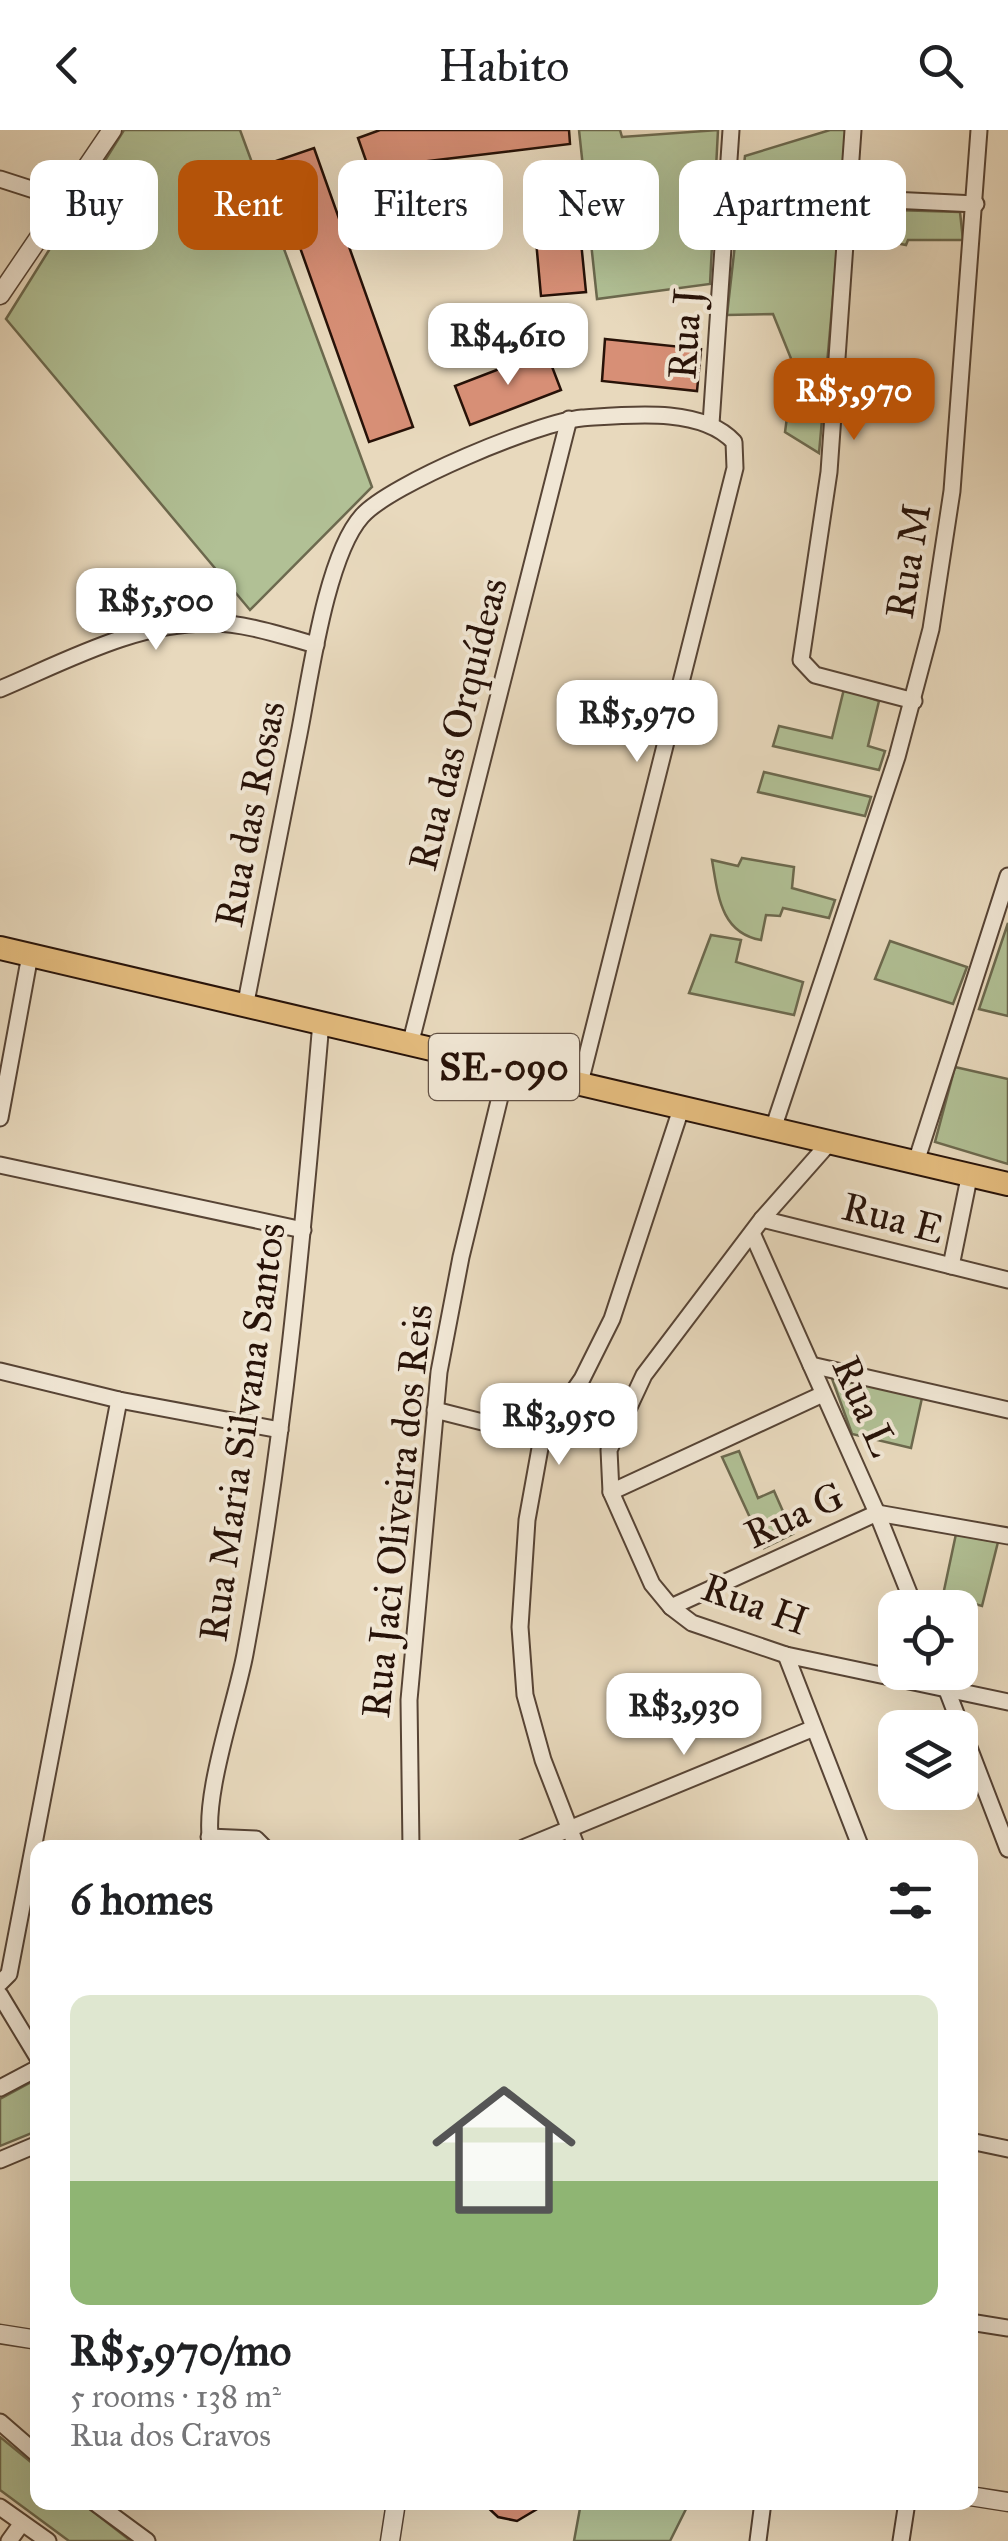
<!DOCTYPE html>
<meta charset="utf-8">
<style>
body{margin:0;font-family:"IM FELL Great Primer",serif;background:#f2f2f2;color:#202124;height:100vh;display:flex;flex-direction:column;font-size:38px;white-space:nowrap}
*{box-sizing:border-box;margin:0}
p{font-size:32px;color:#757577}
.icon{flex:none;width:55px;height:55px;fill:none;stroke:currentColor;stroke-width:2;stroke-linecap:round;stroke-linejoin:round}
.map{position:relative;flex:1;overflow:hidden}
.details{position:absolute;left:30px;top:1710px;width:948px;height:670px;display:flex;flex-direction:column;background:#fff;border-radius:20px;box-shadow:0 10px 40px #0002}
.details>*{flex:none}
.top-card{position:absolute;left:30px;top:30px;width:950px;height:90px;display:flex;gap:20px}
.buttons{position:absolute;left:878px;top:1460px;display:grid;gap:20px}
.buttons a{display:grid;place-items:center;width:100px;height:100px;border-radius:20px;background:#fff;box-shadow:0 10px 40px #0002;font-size:50px}
.price{position:absolute;translate:-50% -85px;padding:0 22px;border-radius:20px;background:#fff;color:#222;font-size:32px;line-height:65px;filter:drop-shadow(0 2px 5px #0008)}
.price::after{content:'';position:absolute;left:50%;top:60px;width:30px;height:22px;margin-left:-15px;background:inherit;clip-path:polygon(0 0,100% 0,50% 100%)}
.price.active{background:#b45309;color:#fff}
ul{padding:0;list-style:none}
li{display:grid;align-content:center;gap:20px;height:530px;padding:0 40px}
li+li{border-top:2px solid #e0e0e0}
li span{display:grid;place-items:center;height:310px;border-radius:20px;color:#555}
li>.icon{margin-inline-start:auto}
span .icon{width:180px;height:180px;fill:#fffc;stroke-width:1}
li b{font-size:42px}
h2{display:flex;justify-content:space-between;align-items:center;height:120px;padding:0 40px;font-size:42px}
.tag{padding:0 35px;border-radius:20px;background:#fff;box-shadow:0 10px 40px #0002;font-size:35px;line-height:90px}
.tag.active{background:#b45309;color:#fff}
header{display:flex;justify-content:space-between;align-items:center;height:130px;padding:0 40px;background:#fff;font-size:45px;font-weight:600}
.map>svg:first-child{display:block}
.green{fill:#b1c095;stroke:#6c694e;stroke-width:2.5}
.building{fill:#d78f76;stroke:#271208;stroke-width:2.5}
.lines{fill:none;stroke-linecap:round;stroke-linejoin:round}
.minor-casing{stroke:#574435;stroke-width:19}
.tertiary-casing{stroke:#574435;stroke-width:21}
.primary-casing{stroke:#271208;stroke-width:26}
.minor{stroke:#f0e6d4;stroke-width:15}
.tertiary{stroke:#f0e6d4;stroke-width:18}
.primary{stroke:#e4bc7e;stroke-width:22}
.labels{text-anchor:middle;dominant-baseline:central;stroke-width:8;stroke-linejoin:round;paint-order:stroke}
.shield{fill:#f0e6d4;stroke:#635245;stroke-width:2.5}
.shield-label{font-size:38px;font-weight:bold;fill:#271208}
.street-label{font-size:40px;fill:#271208;stroke:#f0e6d4}
</style>
<header><svg class="icon" aria-label="back" viewBox="0 0 24 24"><path d="M15 5l-7 7 7 7"/></svg>Habito<svg class="icon" aria-label="search" viewBox="0 0 24 24"><circle cx="10" cy="10" r="6"/><path d="M15 15l6 6"/></svg></header>
<div class="map">
<svg width="1008" height="2411" viewBox="0 0 1008 2411">
<rect width="100%" height="100%" fill="#e8d9bd"/>
<filter id="stains"><feTurbulence type="fractalNoise" baseFrequency=".002" numOctaves="4"/><feColorMatrix values="0 0 0 0 .2 0 0 0 0 .09 0 0 0 0 .02 0 0 0 .5 -.17"/></filter>
<radialGradient id="worn" r=".72"><stop offset=".6" stop-color="#630" stop-opacity="0"/><stop offset="1" stop-color="#630" stop-opacity=".3"/></radialGradient>
<!-- green -->
<g class="green">
<path d="M 124,0 L 240,0 L 372,357 L 250,480 L 6,189 Z"/>
<path d="M 579,0 L 620,0 L 622,7 L 718,0 L 710,154 L 597,169 Z"/>
<path d="M 830,0 L 848,0 L 819,323 L 785,302 L 794,236 L 773,184 L 727,185 L 745,26 Z"/>
<path d="M 860,79 L 960,82 L 963,110 L 908,110 L 906,115 L 880,110 L 881,102 L 856,97 Z"/>
<path d="M 844,559 L 879,571 L 868,616 L 885,621 L 879,640 L 773,616 L 779,596 L 832,608 Z"/>
<path d="M 764,642 L 871,667 L 865,686 L 758,662 Z"/>
<path d="M 742,728 L 794,737 L 792,758 L 835,770 L 829,788 L 783,778 L 780,786 L 766,785 L 761,810 C 720,803 718,764 712,730 L 738,736 Z"/>
<path d="M 1008,793 L 1008,886 L 979,879 Z"/>
<path d="M 711,805 L 741,810 L 736,832 L 803,852 L 794,885 L 689,863 Z"/>
<path d="M 890,811 L 967,837 L 953,874 L 875,849 Z"/>
<path d="M 955,937 L 1008,949 L 1008,1034 L 935,1012 Z"/>
<path d="M 830,1243 L 922,1268 L 911,1318 L 852,1304 Z"/>
<path d="M 739,1321 L 758,1368 L 774,1361 L 793,1404 L 764,1418 L 722,1327 Z"/>
<path d="M 956,1404 L 998,1412 L 982,1476 L 943,1465 Z"/>
<path d="M 37,1949 L 37,2001 L 0,2016 L 0,1969 Z"/>
<path d="M 0,2307 L 37,2337 L 38,2372 L 82,2373 L 131,2411 L 69,2411 L 0,2360 Z"/>
<path d="M 581,2373 L 581,2372 L 689,2373 L 670,2411 L 574,2411 Z"/>
</g>
<!-- building -->
<g class="building">
<path d="M 380,0 L 569,0 L 570,14 L 412,33 L 372,48 L 358,8 Z"/>
<path d="M 314,18 L 413,297 L 369,312 L 270,33 Z"/>
<path d="M 576,61 L 586,162 L 541,166 L 532,66 Z"/>
<path d="M 605,209 L 701,219 L 697,261 L 602,251 Z"/>
<path d="M 546,221 L 561,260 L 470,295 L 455,256 Z"/>
<path d="M 482,2372 L 549,2372 L 517,2391 L 498,2387 Z"/>
</g>
<g class="lines">
<!-- minor casing -->
<g class="minor-casing">
<g id="minor">
<path d="M 853,0 L 829,342 L 801,530 L 815,545 L 914,571"/>
<path d="M 0,49 L 65,70"/>
<path d="M 848,68 L 976,74"/>
<path d="M 711,294 L 731,0"/>
<path d="M 0,559 C 66,531 137,492 211,493 C 246,493 283,506 316,515"/>
<path d="M 246,872 C 264,783 281,693 299,604 C 310,549 326,426 362,386 C 390,354 539,292 582,288 C 627,285 701,276 734,312 L 735,338 L 579,957"/>
<path d="M 410,915 L 569,289"/>
<path d="M 0,988 L 30,825"/>
<path d="M 773,999 L 897,627 L 931,499 L 952,361 L 979,0"/>
<path d="M 830,1012 L 762,1089 L 644,1245 L 609,1320 L 611,1362 L 652,1454 L 671,1477 L 692,1493 L 786,1525 L 1008,1572"/>
<path d="M 916,1032 L 1008,746"/>
<path d="M 0,1035 L 303,1100"/>
<path d="M 762,1089 L 1008,1150"/>
<path d="M 752,1103 L 877,1383 L 915,1478"/>
<path d="M 951,1136 L 970,1043"/>
<path d="M 811,1235 L 1008,1280"/>
<path d="M 0,1241 L 119,1270 L 280,1300"/>
<path d="M 435,1280 L 542,1307"/>
<path d="M 611,1362 L 823,1264"/>
<path d="M 671,1477 L 877,1383 L 1008,1406"/>
<path d="M 786,1525 L 861,1718"/>
<path d="M 940,1542 L 1008,1719"/>
<path d="M 209,1707 L 256,1709 L 265,1718"/>
<path d="M 212,1718 C 200,1672 236,1573 245,1524 C 284,1315 303,1103 321,892"/>
<path d="M 411,1718 L 409,1570 L 439,1242 L 461,1127 L 507,938"/>
<path d="M 523,1718 L 814,1598"/>
<path d="M 577,1718 L 543,1630 L 525,1565 L 520,1497 L 527,1390 L 542,1307 L 582,1249 L 612,1189 L 681,979"/>
<path d="M 0,1853 L 9,1844 L 119,1270"/>
<path d="M 0,1865 L 38,1928"/>
<path d="M 0,1958 L 38,1938"/>
<path d="M 970,2011 L 1008,2019"/>
<path d="M 0,2030 L 38,2014"/>
<path d="M 970,2192 L 1008,2198"/>
<path d="M 0,2292 L 38,2325"/>
<path d="M 94,2372 L 147,2411"/>
<path d="M 0,2377 L 48,2411"/>
<path d="M 9,2411 L 22,2393"/>
<path d="M 758,2411 L 763,2372"/>
<path d="M 901,2411 L 907,2372"/>
</g>
</g>
<!-- tertiary casing -->
<g class="tertiary-casing">
<g id="tertiary">
<path d="M 0,165 L 112,0"/>
<path d="M 0,2204 L 38,2210"/>
<path d="M 970,2366 L 1008,2372"/>
<path d="M 390,2411 L 396,2372"/>
</g>
</g>
<!-- primary casing -->
<g class="primary-casing">
<path id="primary" d="M 0,818 L 1008,1054"/>
</g>
<!-- minor -->
<use href="#minor" class="minor"/>
<!-- tertiary -->
<use href="#tertiary" class="tertiary"/>
<!-- primary -->
<use href="#primary" class="primary"/>
</g>
<g class="labels">
<!-- shield labels -->
<rect class="shield" x="429" y="904" width="150" height="66" rx="8"/>
<g class="shield-label">
<text x="504" y="937">SE-090</text>
</g>
<!-- street labels -->
<g class="street-label">
<text transform="translate(685 204) rotate(-86)">Rua J</text>
<text transform="translate(908 431) rotate(-81)">Rua M</text>
<text transform="translate(458 594) rotate(-76)">Rua das Orquídeas</text>
<text transform="translate(250 684) rotate(-79)">Rua das Rosas</text>
<text transform="translate(893 1088) rotate(14)">Rua E</text>
<text transform="translate(865 1276) rotate(66)">Rua L</text>
<text transform="translate(242 1302) rotate(-82)">Rua Maria Silvana Santos</text>
<text transform="translate(397 1381) rotate(-84)">Rua Jaci Oliveira dos Reis</text>
<text transform="translate(794 1385) rotate(-25)">Rua G</text>
<text transform="translate(755 1474) rotate(20)">Rua H</text>
</g>
</g>
<rect width="100%" height="100%" filter="url(#stains)"/>
<rect width="100%" height="100%" fill="url(#worn)"/>
</svg>
<div class="buttons">
<a><svg class="icon" aria-label="locate" viewBox="0 0 24 24"><circle cx="12" cy="12" r="6"/><path d="M12 2v4M12 18v4M2 12h4M18 12h4"/></svg></a>
<a><svg class="icon" aria-label="layers" viewBox="0 0 24 24"><path d="M12 4l9 5-9 5-9-5zM3 14l9 5 9-5"/></svg></a>
</div>
<b class="price" style="left:508px;top:258px">R$4,610</b>
<b class="price active" style="left:854px;top:313px">R$5,970</b>
<b class="price" style="left:156px;top:523px">R$5,500</b>
<b class="price" style="left:637px;top:635px">R$5,970</b>
<b class="price" style="left:559px;top:1338px">R$3,950</b>
<b class="price" style="left:684px;top:1628px">R$3,930</b>
<div class="top-card">
<a class="tag">Buy</a>
<a class="tag active">Rent</a>
<a class="tag">Filters</a>
<a class="tag">New</a>
<a class="tag">Apartment</a>
</div>
<section class="details">
<h2>6 homes<svg class="icon" aria-label="filters" viewBox="0 0 24 24"><path d="M4 7h16M4 17h16"/><circle cx="9" cy="7" r="2"/><circle cx="15" cy="17" r="2"/></svg></h2>
<ul>
<li><span style="background:linear-gradient(#dfe7d0 60%,#8fb573 0)"><svg class="icon" aria-label="home" viewBox="0 0 24 24"><path d="M3 11l9-7 9 7M6 9v11h12V9"/></svg></span><div><b>R$5,970/mo</b><p>5 rooms · 138 m²</p><p>Rua dos Cravos</p></div></li>
</ul>
</section>
</div>
